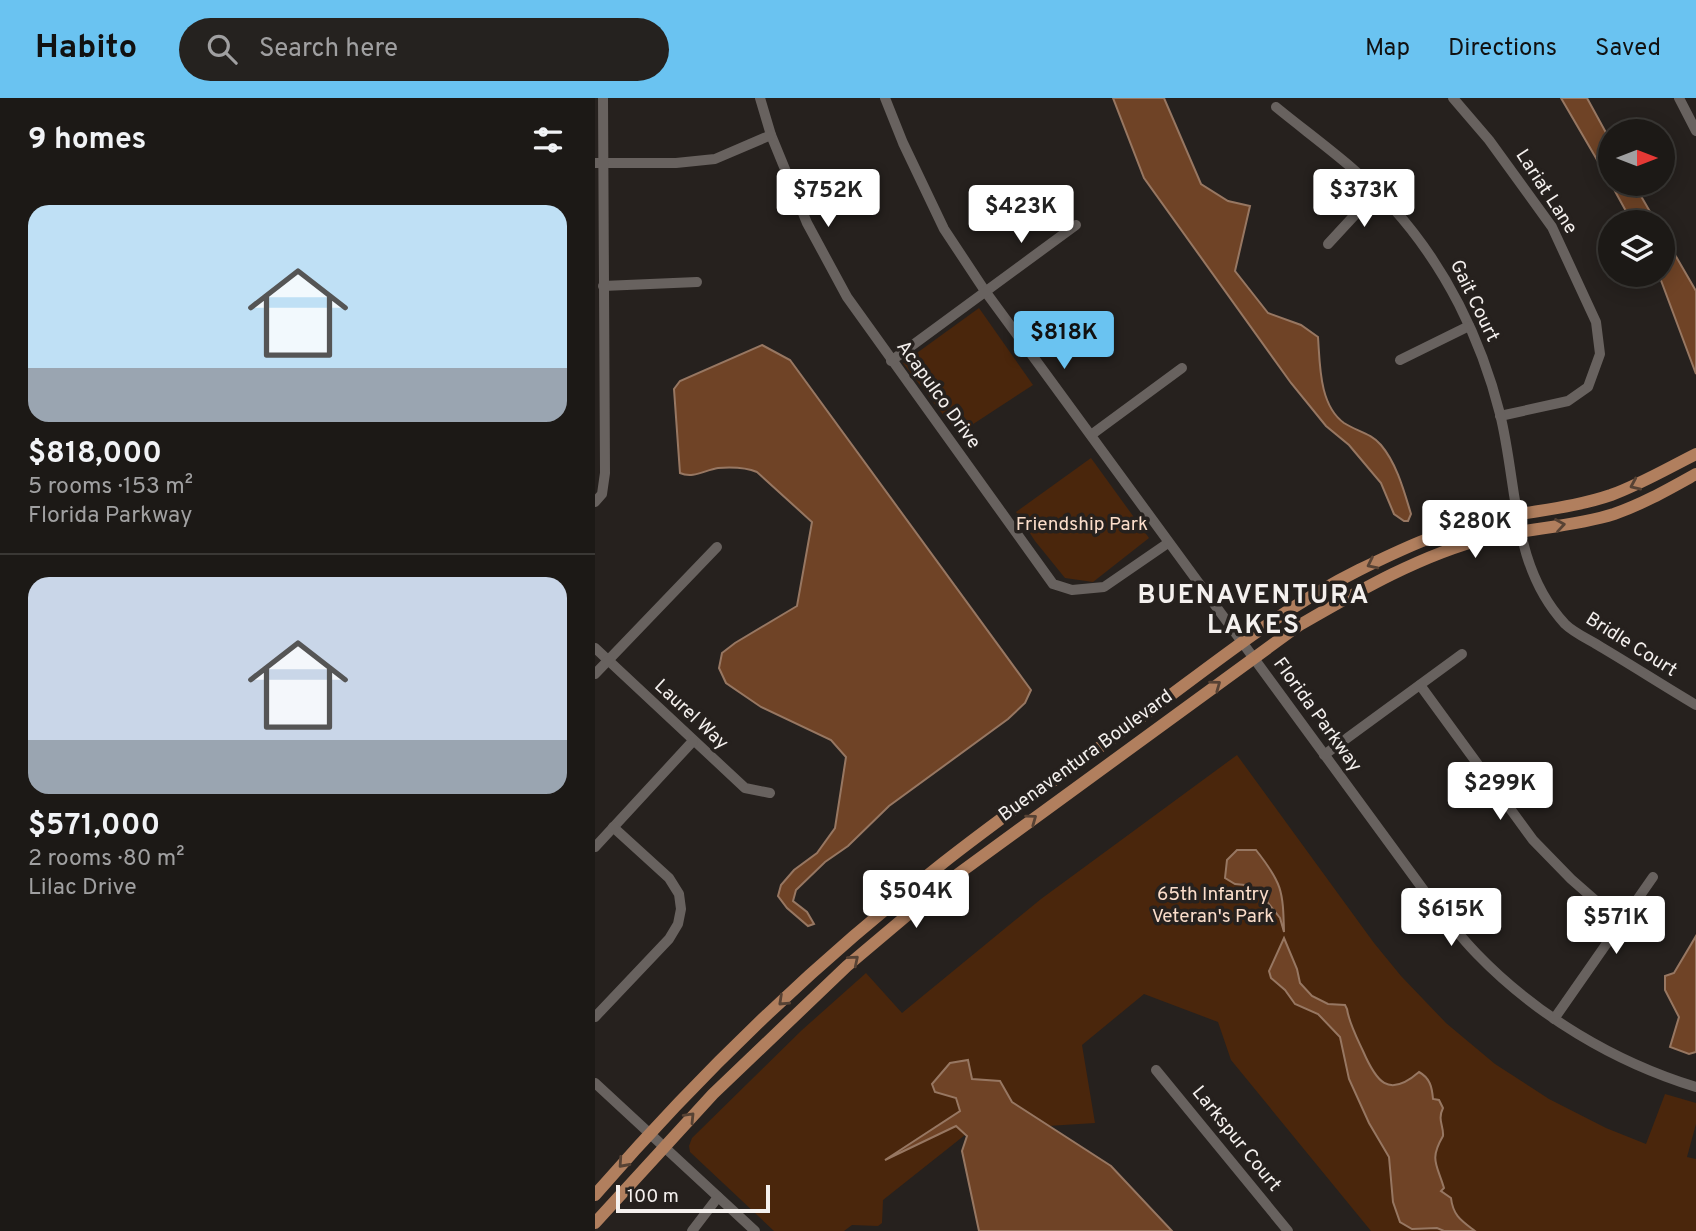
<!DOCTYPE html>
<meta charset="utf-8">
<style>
body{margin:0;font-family:Overpass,sans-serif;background:#25221f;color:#f1f3f6;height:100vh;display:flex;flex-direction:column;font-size:26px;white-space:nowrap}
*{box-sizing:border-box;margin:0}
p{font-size:23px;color:#a0a0a1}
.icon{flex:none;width:38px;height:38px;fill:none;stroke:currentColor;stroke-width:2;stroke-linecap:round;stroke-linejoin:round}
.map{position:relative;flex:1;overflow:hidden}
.details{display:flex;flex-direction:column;background:#1c1916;width:595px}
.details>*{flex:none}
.needle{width:46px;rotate:90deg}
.buttons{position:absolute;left:1003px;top:21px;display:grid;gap:14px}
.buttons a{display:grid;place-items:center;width:77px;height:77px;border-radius:50%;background:#1c1916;box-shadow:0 4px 18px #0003,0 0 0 2px #3a3835;font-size:35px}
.scale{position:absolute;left:21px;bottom:18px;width:154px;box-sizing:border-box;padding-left:7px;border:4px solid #f4f0ee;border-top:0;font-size:19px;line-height:24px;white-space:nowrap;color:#f4f0ee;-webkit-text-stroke:5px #26211e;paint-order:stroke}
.price{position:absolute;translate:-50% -60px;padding:0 16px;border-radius:7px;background:#fff;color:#222;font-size:23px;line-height:46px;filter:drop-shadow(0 2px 4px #0008)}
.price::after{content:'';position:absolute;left:50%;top:42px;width:21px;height:16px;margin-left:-10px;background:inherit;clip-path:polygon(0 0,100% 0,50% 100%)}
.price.selected{background:#6ac3f1;color:#111}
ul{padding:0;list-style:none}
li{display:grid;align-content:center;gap:14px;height:371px;padding:0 28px}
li+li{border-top:2px solid #3a3835}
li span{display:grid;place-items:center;height:217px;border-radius:21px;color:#555}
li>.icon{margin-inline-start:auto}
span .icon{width:126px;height:126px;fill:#fffc;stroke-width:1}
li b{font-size:30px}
h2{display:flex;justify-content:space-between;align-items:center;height:84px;padding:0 28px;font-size:30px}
header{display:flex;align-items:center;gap:42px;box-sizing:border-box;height:98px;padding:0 35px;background:#6ac3f1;color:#111}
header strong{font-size:33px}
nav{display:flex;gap:38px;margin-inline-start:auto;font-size:24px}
.search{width:490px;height:63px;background:#25221f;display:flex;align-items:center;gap:18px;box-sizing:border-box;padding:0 24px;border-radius:38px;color:#a0a0a1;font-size:26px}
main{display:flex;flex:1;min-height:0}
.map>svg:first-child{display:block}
.green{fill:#4a260c}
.water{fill:#6f4326;stroke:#977762;stroke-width:2}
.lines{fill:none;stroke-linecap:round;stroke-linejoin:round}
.minor{stroke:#68625f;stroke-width:10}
.major{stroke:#b17f5e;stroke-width:12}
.oneway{stroke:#574234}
.labels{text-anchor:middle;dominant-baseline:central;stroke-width:7;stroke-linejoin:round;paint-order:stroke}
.street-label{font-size:19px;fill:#f4f0ee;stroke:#26211e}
.park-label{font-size:19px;fill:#fbddca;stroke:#26211e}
.district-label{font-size:26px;font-weight:bold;letter-spacing:2px;fill:#f4f0ee;stroke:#26211e}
</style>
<header>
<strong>Habito</strong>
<div class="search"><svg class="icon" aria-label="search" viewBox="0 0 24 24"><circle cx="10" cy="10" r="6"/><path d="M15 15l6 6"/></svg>Search here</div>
<nav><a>Map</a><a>Directions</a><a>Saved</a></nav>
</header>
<main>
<section class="details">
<h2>9 homes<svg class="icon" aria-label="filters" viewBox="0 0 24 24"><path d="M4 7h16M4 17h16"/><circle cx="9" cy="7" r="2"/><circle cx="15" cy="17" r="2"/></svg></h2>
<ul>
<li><span style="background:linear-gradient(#bfe0f5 75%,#9aa5b1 0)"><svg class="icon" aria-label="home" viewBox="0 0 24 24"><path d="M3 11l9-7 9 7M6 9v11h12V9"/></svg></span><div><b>$818,000</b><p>5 rooms · 153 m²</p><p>Florida Parkway</p></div></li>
<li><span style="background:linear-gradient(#c9d6e8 75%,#9aa5b1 0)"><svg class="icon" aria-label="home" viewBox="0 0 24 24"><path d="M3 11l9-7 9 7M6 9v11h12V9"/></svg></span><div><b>$571,000</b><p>2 rooms · 80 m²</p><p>Lilac Drive</p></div></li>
</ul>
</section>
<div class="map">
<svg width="1101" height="1133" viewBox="0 0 1101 1133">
<rect width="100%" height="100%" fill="#26211e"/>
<!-- green -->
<g class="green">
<path d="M 384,210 L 438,287 L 363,336 L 308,265 Z"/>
<path d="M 496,360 L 554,440 L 498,484 L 470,480 L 440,443 L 421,414 Z"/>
<path d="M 642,657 L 779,845 L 806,878 L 851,925 L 900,966 L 954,1001 L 1011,1030 L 1051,1046 L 1070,996 L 1101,1005 L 1101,1026 L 1092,1059 L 1101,1061 L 1101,1133 L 776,1133 L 636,962 L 623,924 L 549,896 L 487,947 L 500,1025 L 375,1033 L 288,1102 L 287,1125 L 283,1128 L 257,1127 L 249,1133 L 179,1133 L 95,1054 L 94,1048 L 97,1040 L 207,932 L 271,875 L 307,915 L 446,801 Z"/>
</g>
<!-- water -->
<g class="water">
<path d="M 518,0 L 569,0 L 606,86 L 633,103 L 655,108 L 640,173 L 673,215 L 706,227 L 723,239 C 725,266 724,307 749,325 C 761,333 776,335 786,347 C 802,366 809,393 816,416 L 813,423 L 809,423 L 799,416 L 786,385 L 754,347 L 731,328 L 696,285 L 549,80 Z"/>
<path d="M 966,0 L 992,0 L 1015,42 L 1015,84 Z"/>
<path d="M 1016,86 L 1039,86 L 1061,124 L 1037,124 Z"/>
<path d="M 1068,136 L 1101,193 L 1101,276 L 1064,177 L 1068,177 Z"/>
<path d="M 167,247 L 195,262 L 436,592 L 430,605 L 413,621 L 294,708 L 253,748 L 230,764 L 201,792 L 198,803 L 212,814 L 219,826 L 213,828 L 192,810 L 183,798 L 186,787 L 199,772 L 222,755 L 240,730 L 251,659 L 236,642 L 166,609 L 131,585 L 124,570 L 127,555 L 140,545 L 202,508 L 217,424 L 162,374 C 150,369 137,369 123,370 C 110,372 98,381 85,375 L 79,291 L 85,283 Z"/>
<path d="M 642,752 L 661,752 C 687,785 688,792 689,834 L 685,820 L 670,801 L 650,787 L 640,786 L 630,780 L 632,762 Z"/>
<path d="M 1101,838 L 1101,954 L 1094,956 L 1075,949 L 1084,919 L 1070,892 L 1070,878 L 1079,875 Z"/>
<path d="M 689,840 L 702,871 L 705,885 L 717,898 L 733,906 L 750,907 L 752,911 C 754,925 762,940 768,953 C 781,983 793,1001 824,974 C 835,980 837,989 838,1001 L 844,1002 L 848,1010 C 842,1022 849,1028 848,1038 C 834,1062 842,1066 849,1090 L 846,1093 L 856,1100 C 858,1118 867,1123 880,1133 L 849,1133 L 842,1130 L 817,1131 L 805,1124 L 798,1104 L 794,1059 L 774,1025 L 754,981 L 745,939 L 723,916 L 700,906 L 690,892 L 676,880 L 674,873 Z"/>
<path d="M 373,962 L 377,981 L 405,983 L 417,1004 L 516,1068 L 577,1133 L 384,1133 L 367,1053 L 372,1038 L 361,1028 L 290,1062 L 365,1013 L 361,1000 L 340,994 L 337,986 L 355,965 Z"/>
</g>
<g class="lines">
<!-- minor -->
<g class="minor">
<path d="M 165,0 L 176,37 L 212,125 L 252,199 L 458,486 L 477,492 L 509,489 L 573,445"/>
<path d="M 290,0 L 308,45 L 349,131 L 390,193 L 833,798 C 849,817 864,838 882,856 C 941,917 1019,964 1101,989"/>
<path d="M 858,0 L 894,42 L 957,129 L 1001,224 L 1005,256 L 993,289 L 973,303 L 905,318"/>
<path d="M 1084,0 L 1101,33"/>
<path d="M 681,9 C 720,41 765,72 798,110 C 850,168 886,240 905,316 C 923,388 916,468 970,526 C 979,535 995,542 1006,549 C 1038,568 1069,588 1101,607"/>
<path d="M 0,65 L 81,65 L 120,61 L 176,37"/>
<path d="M 733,146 L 781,94"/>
<path d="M 8,188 L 102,184"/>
<path d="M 805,262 L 874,228"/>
<path d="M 296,263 L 481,127"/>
<path d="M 496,337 L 587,270"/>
<path d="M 0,404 L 7,396 L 10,375 L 8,0"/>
<path d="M 0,550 L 150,690 L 175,695"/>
<path d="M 0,576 L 122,449"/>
<path d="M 825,587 L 938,742 L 976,781 L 1025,824"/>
<path d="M 729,657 L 867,556"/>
<path d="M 0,749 L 98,643"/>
<path d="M 0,919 L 74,841 L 83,826 L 86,811 L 84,796 L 74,780 L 18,729"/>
<path d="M 959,921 L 1058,779"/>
<path d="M 561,972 L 693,1133"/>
<path d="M 0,985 L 160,1133"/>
<path d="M 97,1133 L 123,1099"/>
</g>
<!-- major -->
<g class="major">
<path d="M 0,1097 C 105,976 222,863 348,765 C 409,717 472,673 534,628 C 609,574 681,513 764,472 C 805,452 845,433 890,423 C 931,413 975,411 1016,397 C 1046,386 1073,370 1101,356"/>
<path d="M 0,1125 L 118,996 L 252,868 L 348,787 L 703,528 C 762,494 825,457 892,440 C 934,430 978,429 1019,416 C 1048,406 1074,391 1101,376"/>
</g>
</g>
<!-- one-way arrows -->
<defs><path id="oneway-chevron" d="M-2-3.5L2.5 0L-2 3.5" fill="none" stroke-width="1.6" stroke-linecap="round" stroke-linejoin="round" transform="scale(1.75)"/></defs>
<g class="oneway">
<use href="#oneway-chevron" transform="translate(1040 387) rotate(156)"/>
<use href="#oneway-chevron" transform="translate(965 427) rotate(-9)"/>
<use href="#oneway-chevron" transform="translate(777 466) rotate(154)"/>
<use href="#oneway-chevron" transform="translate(621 587) rotate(-36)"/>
<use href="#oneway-chevron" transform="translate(437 721) rotate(-36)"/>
<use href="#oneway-chevron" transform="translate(259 862) rotate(-40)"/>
<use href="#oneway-chevron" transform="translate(188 903) rotate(137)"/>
<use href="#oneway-chevron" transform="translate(95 1019) rotate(-46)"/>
<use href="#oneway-chevron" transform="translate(28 1065) rotate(132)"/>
</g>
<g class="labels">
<!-- street labels -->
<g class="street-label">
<text transform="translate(951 94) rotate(57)">Lariat Lane</text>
<text transform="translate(879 203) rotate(64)">Gait Court</text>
<text transform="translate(343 297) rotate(54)">Acapulco Drive</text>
<text transform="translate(1036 547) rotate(32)">Bridle Court</text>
<text transform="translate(96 617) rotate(43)">Laurel Way</text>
<text transform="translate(722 617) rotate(54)">Florida Parkway</text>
<text transform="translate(491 658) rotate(-36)">Buenaventura Boulevard</text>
<text transform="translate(641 1041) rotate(51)">Larkspur Court</text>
</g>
<!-- park labels -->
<g class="park-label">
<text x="487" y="427">Friendship Park</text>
<text x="618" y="797">65th Infantry<tspan x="618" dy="22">Veteran's Park</tspan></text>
</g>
<!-- district labels -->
<g class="district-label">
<text x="659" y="498">BUENAVENTURA<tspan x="659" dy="30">LAKES</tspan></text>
</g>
</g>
</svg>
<div class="buttons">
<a><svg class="needle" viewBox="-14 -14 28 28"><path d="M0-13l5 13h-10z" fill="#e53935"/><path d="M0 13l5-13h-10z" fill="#a0a0a1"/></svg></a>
<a><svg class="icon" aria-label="layers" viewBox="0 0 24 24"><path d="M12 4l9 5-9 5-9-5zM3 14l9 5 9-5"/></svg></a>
</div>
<div class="scale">100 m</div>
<b class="price" style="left:233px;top:131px">$752K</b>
<b class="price" style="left:769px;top:131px">$373K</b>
<b class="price" style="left:426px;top:147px">$423K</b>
<b class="price selected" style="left:469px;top:273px">$818K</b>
<b class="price" style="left:880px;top:462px">$280K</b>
<b class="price" style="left:905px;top:724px">$299K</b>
<b class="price" style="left:321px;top:832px">$504K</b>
<b class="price" style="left:856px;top:850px">$615K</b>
<b class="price" style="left:1021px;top:858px">$571K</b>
</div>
</main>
